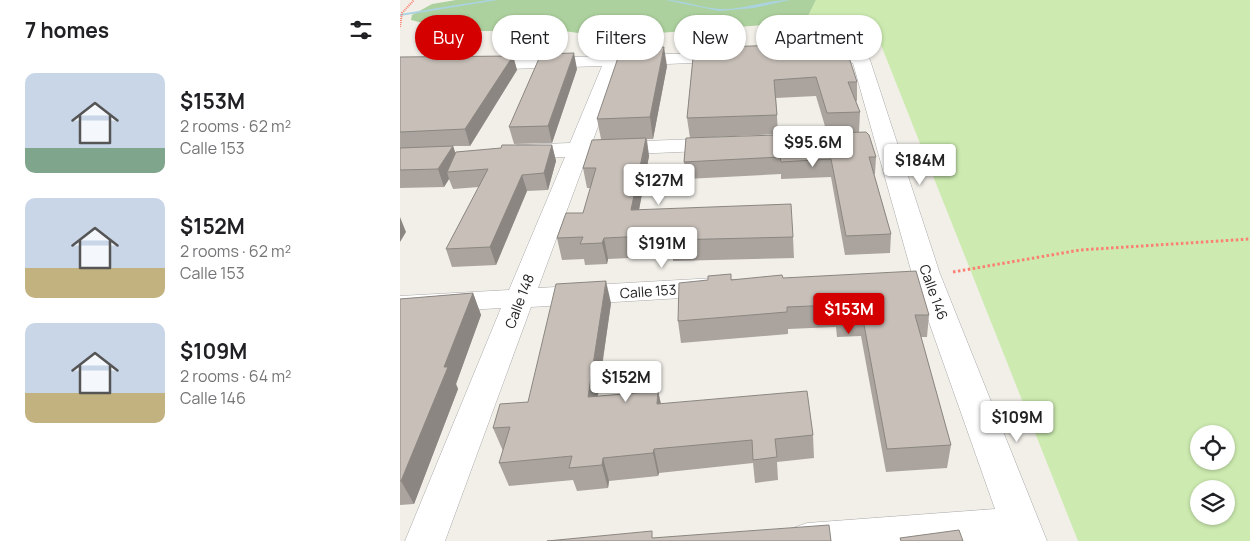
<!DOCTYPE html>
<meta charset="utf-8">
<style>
body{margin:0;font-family:Manrope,sans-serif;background:#f6f6f6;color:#202124;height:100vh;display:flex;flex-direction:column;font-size:19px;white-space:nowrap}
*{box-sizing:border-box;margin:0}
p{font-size:16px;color:#757577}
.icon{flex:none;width:28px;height:28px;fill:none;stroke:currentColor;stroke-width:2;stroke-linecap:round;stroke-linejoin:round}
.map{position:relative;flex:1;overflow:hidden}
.drawer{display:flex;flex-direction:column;background:#fff;width:400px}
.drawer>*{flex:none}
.guide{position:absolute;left:15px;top:15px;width:475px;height:45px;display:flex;gap:10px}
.buttons{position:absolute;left:790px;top:425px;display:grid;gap:10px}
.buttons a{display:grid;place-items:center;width:45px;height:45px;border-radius:50%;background:#fff;box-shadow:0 1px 4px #0004;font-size:25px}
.price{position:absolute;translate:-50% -42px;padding:0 11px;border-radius:5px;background:#fff;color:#222;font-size:16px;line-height:32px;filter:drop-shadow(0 1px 2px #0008)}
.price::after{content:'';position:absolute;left:50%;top:30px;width:15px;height:11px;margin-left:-8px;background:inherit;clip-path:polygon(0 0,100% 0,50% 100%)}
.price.on{background:#d40000;color:#fff}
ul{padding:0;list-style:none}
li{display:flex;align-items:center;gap:15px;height:125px;padding:0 25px}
li span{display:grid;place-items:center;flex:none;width:140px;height:100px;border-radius:10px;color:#555}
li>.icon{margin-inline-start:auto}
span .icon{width:60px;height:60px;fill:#fffc;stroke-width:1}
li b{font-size:21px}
h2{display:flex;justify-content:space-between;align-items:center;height:60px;padding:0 25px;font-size:21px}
.tag{padding:0 18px;border-radius:22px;background:#fff;box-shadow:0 1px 4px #0004;font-size:18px;line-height:45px}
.tag.on{background:#d40000;color:#fff}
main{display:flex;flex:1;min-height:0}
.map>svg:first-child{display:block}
.grass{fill:#cdebb0;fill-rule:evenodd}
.forest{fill:#add19e}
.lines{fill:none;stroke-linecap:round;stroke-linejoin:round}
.stream{fill:#aad3df;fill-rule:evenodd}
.minor-casing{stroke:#a9a9a9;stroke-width:1}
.path-far1{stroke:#fa8072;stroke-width:2;stroke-dasharray:1 1;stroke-linecap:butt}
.path{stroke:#fa8072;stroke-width:3;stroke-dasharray:2.5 2.5;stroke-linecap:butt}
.minor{fill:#fff;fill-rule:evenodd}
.wall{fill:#aba49e}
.shaded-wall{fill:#8b8681}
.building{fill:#c7bfb8;stroke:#8b8681}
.labels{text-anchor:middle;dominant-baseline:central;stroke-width:4;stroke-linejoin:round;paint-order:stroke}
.street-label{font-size:14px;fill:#222;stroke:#fff}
</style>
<main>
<section class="drawer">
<h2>7 homes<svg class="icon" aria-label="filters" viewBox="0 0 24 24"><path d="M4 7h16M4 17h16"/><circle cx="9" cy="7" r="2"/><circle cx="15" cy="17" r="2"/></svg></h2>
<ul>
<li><span style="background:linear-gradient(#c9d6e8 75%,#7fa58c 0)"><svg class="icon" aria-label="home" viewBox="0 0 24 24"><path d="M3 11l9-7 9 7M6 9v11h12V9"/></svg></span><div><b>$153M</b><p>2 rooms · 62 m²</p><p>Calle 153</p></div></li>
<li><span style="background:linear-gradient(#c9d6e8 70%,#c2b280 0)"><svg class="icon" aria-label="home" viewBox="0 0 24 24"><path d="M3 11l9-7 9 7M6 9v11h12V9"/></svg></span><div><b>$152M</b><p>2 rooms · 62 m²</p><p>Calle 153</p></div></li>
<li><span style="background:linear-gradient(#c9d6e8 70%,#c2b280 0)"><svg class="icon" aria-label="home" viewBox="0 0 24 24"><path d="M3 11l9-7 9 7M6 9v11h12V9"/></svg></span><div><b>$109M</b><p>2 rooms · 64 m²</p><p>Calle 146</p></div></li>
</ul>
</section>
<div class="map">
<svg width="850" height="541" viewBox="0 0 850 541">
<rect width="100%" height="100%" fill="#f2efe9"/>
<!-- grass -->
<path class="grass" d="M 416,0 L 850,0 L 850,541 L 678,541 L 481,45 L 415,45 L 405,22 ZM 799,434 L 826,434 L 826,461 L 799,461 ZM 799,489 L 826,489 L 826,516 L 799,516 Z"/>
<!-- forest -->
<path class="forest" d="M 56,0 L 416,0 L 405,22 L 206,37 L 164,31 L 54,31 L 11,20 L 12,15 L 32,4 Z"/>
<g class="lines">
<!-- stream -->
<g class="stream">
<path d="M 88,0 L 98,0 L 0,16 L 0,14 Z"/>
<path d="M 265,0 C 284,0 301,8 320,9 C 343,10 366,0 390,0 L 354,8 L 319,11 Z"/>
</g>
<!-- minor casing -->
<g class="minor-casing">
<g id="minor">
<path d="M 440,49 L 467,56 L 470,60 L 540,274 L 647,541 L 387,541 L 393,528 L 407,523 L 595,509 L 512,274 L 453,63 C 436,58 422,63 406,59 L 403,55 L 406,51 Z"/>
<path d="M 332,52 L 338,53 L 341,57 L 338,61 L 220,66 L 192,143 L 324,138 L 332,139 L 335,144 L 332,149 L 324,150 L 187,156 L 138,288 L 315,278 L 325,281 L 329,287 L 325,293 L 315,296 L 131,307 L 45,541 L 5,541 L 101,308 L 0,314 L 0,296 L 109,290 L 165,157 L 117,159 L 109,157 L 106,152 L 109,147 L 117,145 L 170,143 L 202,66 L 77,70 L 71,69 L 68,65 L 71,61 L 77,60 Z"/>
</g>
</g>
<!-- path-far1 -->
<path class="path-far1" d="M 0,27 L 2,13 L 14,0"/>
<!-- path -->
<path class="path" d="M 553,272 L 680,250 L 850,239"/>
<!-- minor -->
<use href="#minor" class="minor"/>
</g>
<!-- wall -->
<g class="wall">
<path d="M 294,48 L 457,82 L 457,101 L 456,101 L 460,112 L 459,132 L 427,133 L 416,96 L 376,98 L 378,134 L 290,138 L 287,118 Z"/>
<path d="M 113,56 L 117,70 L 70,146 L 53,146 L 55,153 L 152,145 L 156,161 L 148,190 L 127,191 L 96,265 L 52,267 L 46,249 L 79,187 L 53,189 L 49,179 L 44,187 L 0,188 L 0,57 Z"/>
<path d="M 267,66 L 253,139 L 247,139 L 249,156 L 239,210 L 393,237 L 394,258 L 273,261 L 273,256 L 208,259 L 207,264 L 185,265 L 184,259 L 162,260 L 157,238 L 183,213 L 191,188 L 187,188 L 183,168 L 201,139 L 197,119 Z"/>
<path d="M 177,69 L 152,143 L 114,144 L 109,127 Z"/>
<path d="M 286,138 L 476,157 L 475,174 L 474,174 L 491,234 L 490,253 L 445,255 L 431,177 L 381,179 L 381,174 L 286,179 L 284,162 Z"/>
<path d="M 383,278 L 529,315 L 527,337 L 521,337 L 551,445 L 547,468 L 486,472 L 461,336 L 437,337 L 436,327 L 388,329 L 388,334 L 281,343 L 278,321 L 308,280 Z"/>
<path d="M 73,293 L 81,315 L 56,384 L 58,389 L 14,504 L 0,505 L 0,299 Z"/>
<path d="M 211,303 L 198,396 L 258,391 L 261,404 L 413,435 L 414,458 L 377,462 L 378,480 L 355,483 L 353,463 L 259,473 L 258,476 L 209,481 L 208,488 L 177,491 L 173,480 L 109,486 L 99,463 L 103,451 L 93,428 L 128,402 Z"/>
</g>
<!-- shaded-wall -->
<g class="shaded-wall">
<path d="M 264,47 L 267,66 L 253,139 L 250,117 Z"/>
<path d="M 174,53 L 177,69 L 152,143 L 148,126 Z"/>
<path d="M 113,56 L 117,70 L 70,146 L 65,129 Z"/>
<path d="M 246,138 L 249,156 L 235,231 L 231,210 Z"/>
<path d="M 152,145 L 156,161 L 148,190 L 144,173 Z"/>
<path d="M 53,146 L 59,163 L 47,172 L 49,179 L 44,187 L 38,169 Z"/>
<path d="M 122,175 L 127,191 L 96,265 L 90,247 Z"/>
<path d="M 0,217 L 6,232 L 0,242 Z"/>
<path d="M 204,238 L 208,259 L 207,264 L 202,243 Z"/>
<path d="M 206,281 L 211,303 L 194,420 L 188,397 Z"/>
<path d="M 73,293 L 81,315 L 56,384 L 58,389 L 14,504 L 1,481 L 44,367 Z"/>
<path d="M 258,391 L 263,414 L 257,404 Z"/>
<path d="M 254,449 L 259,473 L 258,476 L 253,453 Z"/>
<path d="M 203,458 L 209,481 L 208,488 L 202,465 Z"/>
</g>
<!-- building -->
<g class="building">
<path d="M 439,43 L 445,45 L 457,82 L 448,82 L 460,112 L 427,113 L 416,77 L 374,80 L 377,115 L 287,118 L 294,48 Z"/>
<path d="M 264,47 L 250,117 L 197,119 L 221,49 Z"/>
<path d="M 174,53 L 148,126 L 109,127 L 141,54 Z"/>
<path d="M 113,56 L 65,129 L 0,132 L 0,57 Z"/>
<path d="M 466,132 L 469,135 L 476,157 L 469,157 L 491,234 L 446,236 L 431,159 L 381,162 L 380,157 L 284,162 L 286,138 Z"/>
<path d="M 246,138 L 231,210 L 391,204 L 393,237 L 270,240 L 271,235 L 204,238 L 202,243 L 180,244 L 183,237 L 157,238 L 166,213 L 183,213 L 196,168 L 183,168 L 192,140 Z"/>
<path d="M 102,145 L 152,145 L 144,173 L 122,175 L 90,247 L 46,249 L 88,169 L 47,172 L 56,152 L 101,148 Z"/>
<path d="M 53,146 L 38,169 L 0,170 L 0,148 Z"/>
<path d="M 516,271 L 529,315 L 515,315 L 551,445 L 487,449 L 462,314 L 437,315 L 436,305 L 387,307 L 387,312 L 278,321 L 279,283 L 308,280 L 308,276 L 331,274 L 331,280 L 382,275 L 383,278 Z"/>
<path d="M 206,281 L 188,397 L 258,391 L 257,404 L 407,391 L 413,435 L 375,439 L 377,457 L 353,460 L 352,440 L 254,449 L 253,453 L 203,458 L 202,465 L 169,468 L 172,456 L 99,463 L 110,427 L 93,428 L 100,404 L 128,402 L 156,284 Z"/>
<path d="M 73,293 L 44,367 L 48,367 L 1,481 L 0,481 L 0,299 Z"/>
<path d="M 429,525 L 431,541 L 147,541 L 252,531 L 252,538 Z"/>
<path d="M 559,530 L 563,541 L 501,541 L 500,538 Z"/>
</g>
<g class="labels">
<!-- street labels -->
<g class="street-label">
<text transform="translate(248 291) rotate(-4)">Calle 153</text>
<text transform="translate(534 292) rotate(70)">Calle 146</text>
<text transform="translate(119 301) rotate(-69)">Calle 148</text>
</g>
</g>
</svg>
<div class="buttons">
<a><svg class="icon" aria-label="locate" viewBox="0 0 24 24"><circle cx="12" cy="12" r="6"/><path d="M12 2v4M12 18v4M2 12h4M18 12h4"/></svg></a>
<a><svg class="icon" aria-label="layers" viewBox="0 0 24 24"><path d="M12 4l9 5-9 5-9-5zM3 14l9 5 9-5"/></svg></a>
</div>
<b class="price" style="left:413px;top:168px">$95.6M</b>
<b class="price" style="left:520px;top:186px">$184M</b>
<b class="price" style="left:259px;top:206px">$127M</b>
<b class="price" style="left:262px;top:269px">$191M</b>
<b class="price on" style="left:449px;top:335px">$153M</b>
<b class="price" style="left:226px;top:403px">$152M</b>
<b class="price" style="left:617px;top:443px">$109M</b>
<div class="guide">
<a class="tag on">Buy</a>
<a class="tag">Rent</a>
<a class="tag">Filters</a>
<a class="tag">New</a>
<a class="tag">Apartment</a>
</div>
</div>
</main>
